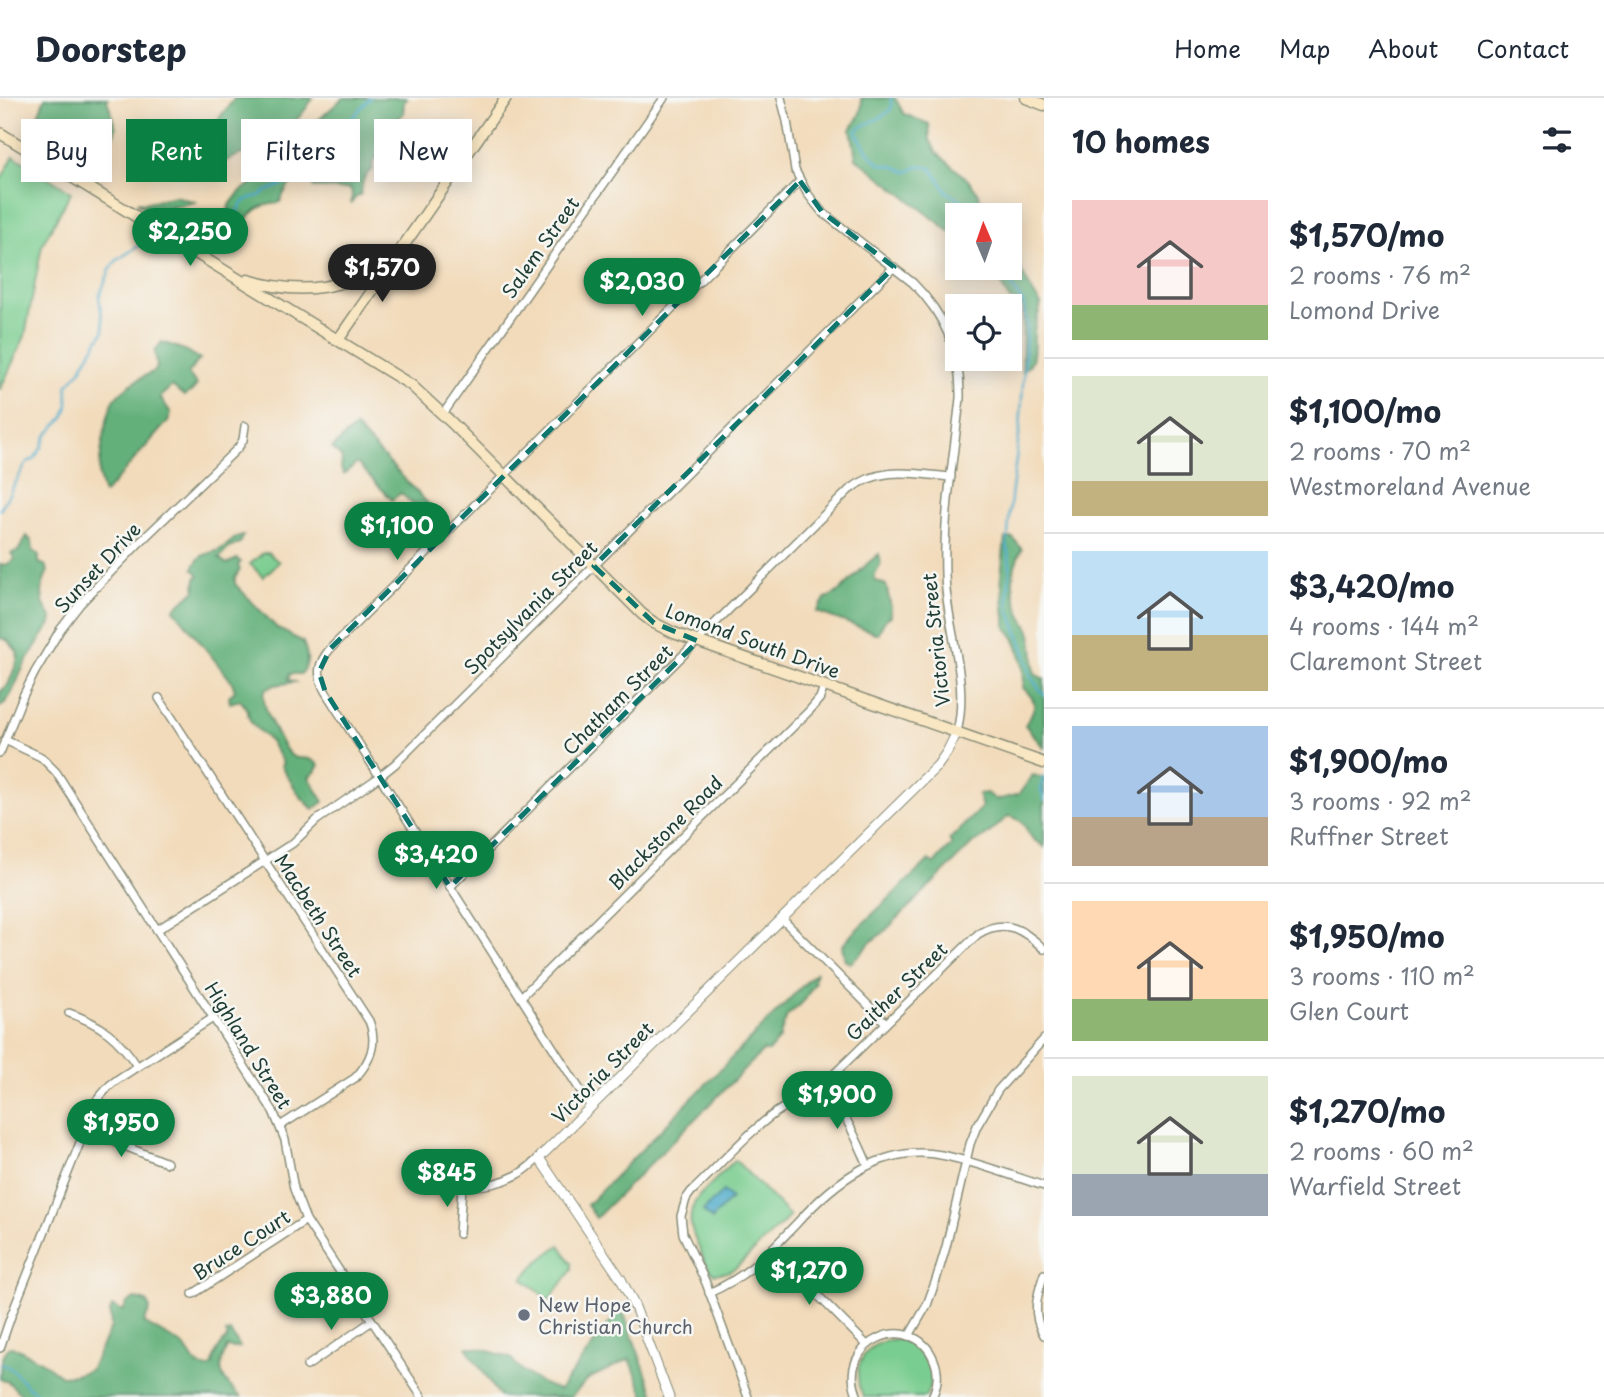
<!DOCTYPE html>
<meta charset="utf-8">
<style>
body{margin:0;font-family:"Playpen Sans",sans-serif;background:#f2f2f3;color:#1f2937;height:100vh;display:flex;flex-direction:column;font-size:26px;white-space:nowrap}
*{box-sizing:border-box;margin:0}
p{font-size:23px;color:#747a83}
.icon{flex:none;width:38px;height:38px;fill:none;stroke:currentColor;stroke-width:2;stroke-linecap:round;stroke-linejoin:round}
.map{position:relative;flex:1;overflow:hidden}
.drawer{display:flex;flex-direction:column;background:#fff;width:560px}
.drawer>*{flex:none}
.top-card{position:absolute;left:21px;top:21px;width:665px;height:63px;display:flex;gap:14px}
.needle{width:46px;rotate:358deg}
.tools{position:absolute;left:945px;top:105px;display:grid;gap:14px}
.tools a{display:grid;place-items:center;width:77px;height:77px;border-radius:0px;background:#fff;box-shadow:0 4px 18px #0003;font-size:35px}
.price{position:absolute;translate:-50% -60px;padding:0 16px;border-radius:24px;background:#0b8043;color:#fff;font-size:23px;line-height:46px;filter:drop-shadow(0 2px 4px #0008)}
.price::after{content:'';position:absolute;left:50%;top:42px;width:21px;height:16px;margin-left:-10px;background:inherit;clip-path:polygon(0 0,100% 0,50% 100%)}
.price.current{background:#222;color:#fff}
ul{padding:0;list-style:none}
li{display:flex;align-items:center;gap:21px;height:175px;padding:0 28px}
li+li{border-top:2px solid #e0e1e3}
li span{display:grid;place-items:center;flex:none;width:196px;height:140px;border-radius:0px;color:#555}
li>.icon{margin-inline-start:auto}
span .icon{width:84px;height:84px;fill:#fffc;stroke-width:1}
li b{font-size:30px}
h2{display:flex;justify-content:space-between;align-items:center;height:84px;padding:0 28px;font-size:30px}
.tag{padding:0 24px;border-radius:0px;background:#fff;box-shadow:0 4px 18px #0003;font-size:24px;line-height:63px}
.tag.current{background:#0b8043;color:#fff}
header{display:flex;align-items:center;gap:42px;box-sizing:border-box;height:98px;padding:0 35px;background:#fff;border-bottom:2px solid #e0e1e3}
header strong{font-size:33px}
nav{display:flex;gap:38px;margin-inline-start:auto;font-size:24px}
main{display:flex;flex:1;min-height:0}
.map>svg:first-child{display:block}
.green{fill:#7acd90;stroke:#4c8562;stroke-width:2}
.forest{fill:#63b07a;stroke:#417657;stroke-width:2}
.water{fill:#49a9c8;stroke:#34737e;stroke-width:2}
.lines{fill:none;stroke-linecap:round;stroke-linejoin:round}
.stream{stroke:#49a9c8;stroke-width:2.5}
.minor-casing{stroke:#888c78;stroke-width:10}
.tertiary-casing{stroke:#888c78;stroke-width:11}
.secondary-casing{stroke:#888c78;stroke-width:13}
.minor{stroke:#fff;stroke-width:7}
.tertiary{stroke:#fff;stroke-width:9}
.secondary{stroke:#f9e7c3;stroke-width:10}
.marked{fill:none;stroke:#0f766e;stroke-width:5;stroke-dasharray:14 9;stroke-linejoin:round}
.worship-dot{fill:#6b7280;stroke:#f6f6f2;stroke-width:2.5}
.labels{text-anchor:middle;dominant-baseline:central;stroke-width:5;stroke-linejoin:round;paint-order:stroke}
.street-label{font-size:19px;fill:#1f3d34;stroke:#f6f6f2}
.worship-label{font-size:19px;fill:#5b616d;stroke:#f6f6f2;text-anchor:start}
</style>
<header>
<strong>Doorstep</strong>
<nav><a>Home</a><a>Map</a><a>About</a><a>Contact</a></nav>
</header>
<main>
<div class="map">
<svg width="1044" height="1299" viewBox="0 0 1044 1299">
<rect width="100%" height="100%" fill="#f6f6f2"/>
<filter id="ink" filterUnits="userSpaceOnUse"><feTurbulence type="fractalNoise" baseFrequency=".0143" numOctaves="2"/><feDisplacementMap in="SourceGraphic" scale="14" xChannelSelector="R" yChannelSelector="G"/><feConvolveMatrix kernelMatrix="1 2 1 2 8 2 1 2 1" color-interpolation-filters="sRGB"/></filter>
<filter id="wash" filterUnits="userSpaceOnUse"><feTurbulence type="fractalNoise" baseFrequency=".00686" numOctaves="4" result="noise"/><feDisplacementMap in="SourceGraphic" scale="28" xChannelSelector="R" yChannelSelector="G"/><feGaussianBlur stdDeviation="1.57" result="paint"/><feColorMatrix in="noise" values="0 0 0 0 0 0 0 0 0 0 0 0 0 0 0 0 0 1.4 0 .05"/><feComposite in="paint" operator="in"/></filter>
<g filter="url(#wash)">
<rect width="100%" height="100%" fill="#f2dbbb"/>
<!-- green -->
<g class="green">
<path d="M 14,58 L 71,94 L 42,147 L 25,238 L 0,292 L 0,83 Z"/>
<path d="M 263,455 L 268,455 L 279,464 L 263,479 L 250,466 Z"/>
<path d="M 735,1062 L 790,1118 L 737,1169 L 728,1174 L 714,1176 C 708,1171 705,1165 702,1157 C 693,1137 683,1118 699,1098 Z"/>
<path d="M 560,1147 L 572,1166 L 572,1172 L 549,1202 L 523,1181 C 533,1166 546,1157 560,1147 Z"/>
<path d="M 896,1241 C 925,1245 940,1274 925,1299 L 864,1299 C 848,1271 865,1243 896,1241 Z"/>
</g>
<!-- forest -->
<g class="forest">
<path d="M 45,0 L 108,0 L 107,2 L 116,30 L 103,68 L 95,79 L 29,39 Z"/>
<path d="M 235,0 L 313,0 C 309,6 305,13 300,18 C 275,47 238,56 205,72 L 200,72 L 192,66 L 189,58 Z"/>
<path d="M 343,0 L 408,0 L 404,4 L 403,16 L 398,21 L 400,24 L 372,66 L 373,71 C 361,80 363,83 361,96 L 354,101 L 351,106 L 352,95 L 349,90 C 335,94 329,88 315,90 C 298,69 287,87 280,104 C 274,106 268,106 263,108 C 249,113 245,132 227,122 L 229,108 L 239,95 L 308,42 L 314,26 Z"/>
<path d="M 861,0 L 895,0 L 904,16 L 929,26 L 930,42 L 936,54 L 968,82 L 978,95 L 986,117 L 957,117 L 957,139 L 856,60 L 851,31 C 857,22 864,11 861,0 Z"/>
<path d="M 175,98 L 195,104 L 170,110 L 158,118 L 136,104 L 144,105 Z"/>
<path d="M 201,115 L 208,118 L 210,121 L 209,124 L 196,128 L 189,135 L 174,128 L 196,116 Z"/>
<path d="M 1010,154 C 1022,170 1028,191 1041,206 C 1039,216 1034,226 1034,235 C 1033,250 1037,265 1022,273 L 1023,212 L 1020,206 L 1009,201 L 992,170 L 1010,170 Z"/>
<path d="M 162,244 L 187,253 L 200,261 L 188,275 L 197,287 L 191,294 L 184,298 L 172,288 L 160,299 L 171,315 L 169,322 L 104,396 C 102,390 99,382 99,375 C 100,359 106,313 115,301 C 124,289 143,278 155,273 L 157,269 L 155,253 Z"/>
<path d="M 355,329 L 437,415 L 435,417 L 425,418 L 401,395 L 392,402 L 357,365 L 344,376 L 341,371 L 342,360 L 332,350 Z"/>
<path d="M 27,438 L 32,444 L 33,453 L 39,457 L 39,465 L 45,467 L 48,473 C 40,488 39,506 52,519 L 51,526 C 41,540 31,554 23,570 C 16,583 13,600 0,609 L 0,594 L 8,587 L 18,561 L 17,553 L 7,542 L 0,540 L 0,466 L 6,467 L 15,461 L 11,455 L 18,453 Z"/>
<path d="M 243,438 L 241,444 L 228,451 L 219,460 L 227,466 L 237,461 L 241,464 L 238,467 L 240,472 L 235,480 L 235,486 L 277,530 L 303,544 C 308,557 310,564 301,576 L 290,576 L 288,581 L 295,584 L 275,587 L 266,591 C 266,592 264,594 264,596 C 261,607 282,651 292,658 C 298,662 303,659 309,661 C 311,661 317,665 319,667 L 315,674 L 309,679 L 324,704 L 313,711 L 300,698 L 281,668 L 283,665 C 278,657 273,647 267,640 C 258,631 247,625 248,612 L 240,602 L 230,605 L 229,598 L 235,593 L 232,584 L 174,511 L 195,492 L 196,480 L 199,477 L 193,471 C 201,451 211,458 224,449 C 233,443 232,440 243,438 Z"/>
<path d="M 1005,440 L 1013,440 L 1022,451 C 1009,475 1011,494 1022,519 C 1025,524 1028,528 1030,533 C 1035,547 1033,562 1035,576 L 1044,581 L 1044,650 L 1025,627 C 1036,610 1039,604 1023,590 C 1026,574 1019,540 1006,530 L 1001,478 Z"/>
<path d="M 879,456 C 884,472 875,469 874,482 L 886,487 L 891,509 L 891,518 C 883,521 882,529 878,536 L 817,514 L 825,501 L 840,493 L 868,465 Z"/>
<path d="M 1033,677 L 1044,680 L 1044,749 C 1041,746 1038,744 1034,742 C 1023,732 1029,723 1009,718 C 995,728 989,739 972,746 L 882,836 C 869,841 864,856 850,865 L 845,862 L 842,848 L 853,835 L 929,762 L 934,766 L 952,746 L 949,742 L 982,709 L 978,696 L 987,695 L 997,702 L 1019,696 Z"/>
<path d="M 816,874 L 814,881 L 815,885 L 802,905 L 787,918 L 781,934 L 780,940 L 768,954 L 764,952 L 596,1120 L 587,1107 Z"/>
<path d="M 133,1201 L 142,1202 L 148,1205 L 150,1211 L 144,1225 L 184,1248 L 194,1263 L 199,1268 L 208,1270 L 213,1267 C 214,1255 220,1248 228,1239 L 226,1235 L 230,1234 L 240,1249 L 233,1250 L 227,1249 C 215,1273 222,1282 241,1299 L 24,1299 L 8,1284 L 0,1281 C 0,1270 1,1256 10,1249 L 16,1250 L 41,1263 L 61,1278 L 74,1277 L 90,1272 L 111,1229 L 110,1214 L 113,1208 L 123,1213 L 127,1205 Z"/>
<path d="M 617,1215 L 624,1216 L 655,1299 L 645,1299 L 630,1261 L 588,1281 L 571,1299 L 500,1299 L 466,1249 C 482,1248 496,1256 511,1260 C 522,1275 541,1286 559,1292 Z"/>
</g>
<!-- water -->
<path class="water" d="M 723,1093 L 731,1101 L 713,1119 L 712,1122 L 703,1113 Z"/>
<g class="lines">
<!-- stream -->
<g class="stream">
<path d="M 891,0 L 891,11 C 882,22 868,23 857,32 L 857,36 L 869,55 L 880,66 L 893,68 L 907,74 L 920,68 L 931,70 L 948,95 L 963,103 L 975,117"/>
<path d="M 165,131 L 193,114 L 210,116 L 237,114 L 242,105 L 250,100 L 259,98 L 267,93 L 286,85 L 306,60 L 331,44 L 370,0"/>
<path d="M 1000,170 L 1023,205 L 1027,227 L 1020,330 L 1011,399 L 1007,449 L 1010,467 L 1008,497 L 1009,511 L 1025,555 L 1031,579 L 1044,597"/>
<path d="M 0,412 L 27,364 L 33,362 L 42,349 L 46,338 L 64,319 L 68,308 L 67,288 L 79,274 L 104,232 L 99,199 L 110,172 L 116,163 L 156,136"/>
<path d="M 1043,678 L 1041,691 L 1044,702"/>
<path d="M 2,1266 L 12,1271 L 27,1288 L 43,1299"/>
</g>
</g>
</g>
<g filter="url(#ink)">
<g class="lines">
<!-- minor casing -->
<g class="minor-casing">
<g id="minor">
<path d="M 781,0 L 787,23 L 795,72 L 807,95 L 822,114 L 913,185 C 945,217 961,255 960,300 C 954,358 943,417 945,476 C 946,529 970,581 957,634"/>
<path d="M 443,316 L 664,0"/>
<path d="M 159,600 L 369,923 C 378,945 371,963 355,980 L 280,1028"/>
<path d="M 5,642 L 41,659 L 56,674 L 273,1013 L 285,1042 L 294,1091 L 306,1122 L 422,1299"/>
<path d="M 0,655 L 23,598 L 35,574 L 60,532 L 80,506 L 137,447 L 238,350 L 243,342 L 245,328"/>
<path d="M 450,789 L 849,392 C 882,367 913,376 951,379"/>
<path d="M 782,821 L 886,925"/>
<path d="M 157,832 L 293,745 L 317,722 L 375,682 L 395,666 L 894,169"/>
<path d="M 521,899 L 810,612 L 820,600 L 824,588"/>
<path d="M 69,915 C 101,926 119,940 137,968"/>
<path d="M 820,989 C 844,1010 855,1038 868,1067"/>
<path d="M 591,1009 L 325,593 C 316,576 318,565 330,551 L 800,83"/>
<path d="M 85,1032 L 167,1065"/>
<path d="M 424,1078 C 452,1091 488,1092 517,1077 C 525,1073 532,1066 539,1060"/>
<path d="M 459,1136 L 462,1088"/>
<path d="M 772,1151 L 867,1247"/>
<path d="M 1044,1176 C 1037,1197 1031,1217 1044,1237"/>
<path d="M 709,1195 C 750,1177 767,1156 797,1125 C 834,1084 882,1046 941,1057 C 974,1063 1012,1078 1044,1088"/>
<path d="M 193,1196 L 306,1122"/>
<path d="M 909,1238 L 927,1207 L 936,1182 L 946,1149 L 970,1046 L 977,1028 L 998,992 L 1044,941"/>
<path d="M 0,1250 L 11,1218 L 97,1002 L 110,987 L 118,981 L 213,920"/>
<path d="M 307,1268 L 372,1223"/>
<path d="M 748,1299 L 706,1185 L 683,1136 L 681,1118 L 686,1101 L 691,1094 C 717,1070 742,1040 771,1018 C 790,1004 813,995 831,979 L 978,836 C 1005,819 1024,832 1044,851"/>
<path d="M 858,1299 C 833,1243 913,1210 934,1262 C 939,1274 938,1287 932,1299"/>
</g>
</g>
<!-- tertiary casing -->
<g class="tertiary-casing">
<path id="tertiary" d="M 669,1299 L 635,1209 L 621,1181 L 539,1060 L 938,667 L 947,654 L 957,634"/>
</g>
<!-- secondary casing -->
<g class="secondary-casing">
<g id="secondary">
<path d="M 1026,0 L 1044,7"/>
<path d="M 0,35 L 411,287 L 452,325 L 642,516 L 654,525 L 674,535 L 1044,665"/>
<path d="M 248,182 C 302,198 346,192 392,159"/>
<path d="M 338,242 L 506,0"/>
</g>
</g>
<!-- minor -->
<use href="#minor" class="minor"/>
<!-- tertiary -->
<use href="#tertiary" class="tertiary"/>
<!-- secondary -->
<use href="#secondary" class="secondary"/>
</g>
</g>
<!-- marked area -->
<path class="marked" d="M 800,83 L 822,114 L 894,169 L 594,468 L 654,525 L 698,543 L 450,789 L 325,593 L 319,574 L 330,551 Z"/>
<!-- markers -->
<circle class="worship-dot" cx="524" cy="1217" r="7"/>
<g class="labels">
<!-- street labels -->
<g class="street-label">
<text transform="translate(540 149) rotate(-55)">Salem Street</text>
<text transform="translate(97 469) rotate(-47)">Sunset Drive</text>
<text transform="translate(530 509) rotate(-45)">Spotsylvania Street</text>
<text transform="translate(753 542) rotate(20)">Lomond South Drive</text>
<text transform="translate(935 542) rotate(-96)">Victoria Street</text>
<text transform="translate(617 601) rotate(-45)">Chatham Street</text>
<text transform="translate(665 734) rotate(-45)">Blackstone Road</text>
<text transform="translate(319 817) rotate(57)">Macbeth Street</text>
<text transform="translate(896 893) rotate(-44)">Gaither Street</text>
<text transform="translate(249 947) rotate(58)">Highland Street</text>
<text transform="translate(602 974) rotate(-45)">Victoria Street</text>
<text transform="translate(241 1146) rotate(-33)">Bruce Court</text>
</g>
<!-- worship labels -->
<g class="worship-label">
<text x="538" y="1206">New Hope<tspan x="538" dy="22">Christian Church</tspan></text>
</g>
</g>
</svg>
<div class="tools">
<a><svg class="needle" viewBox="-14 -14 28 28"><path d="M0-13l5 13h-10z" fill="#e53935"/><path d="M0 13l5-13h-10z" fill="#747a83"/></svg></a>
<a><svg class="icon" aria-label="locate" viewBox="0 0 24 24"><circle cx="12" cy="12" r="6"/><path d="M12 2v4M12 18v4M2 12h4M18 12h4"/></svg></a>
</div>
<b class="price" style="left:190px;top:170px">$2,250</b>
<b class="price current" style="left:382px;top:206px">$1,570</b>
<b class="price" style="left:642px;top:220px">$2,030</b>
<b class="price" style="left:397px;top:464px">$1,100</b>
<b class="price" style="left:436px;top:793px">$3,420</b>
<b class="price" style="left:837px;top:1033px">$1,900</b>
<b class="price" style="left:121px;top:1061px">$1,950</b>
<b class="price" style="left:447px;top:1111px">$845</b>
<b class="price" style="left:809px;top:1209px">$1,270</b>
<b class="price" style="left:331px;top:1234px">$3,880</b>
<div class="top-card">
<a class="tag">Buy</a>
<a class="tag current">Rent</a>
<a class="tag">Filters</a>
<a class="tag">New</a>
</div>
</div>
<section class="drawer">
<h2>10 homes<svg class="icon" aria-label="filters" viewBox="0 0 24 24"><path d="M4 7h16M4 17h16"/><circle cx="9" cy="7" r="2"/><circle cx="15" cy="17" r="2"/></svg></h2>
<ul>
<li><span style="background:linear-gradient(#f6c9c9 75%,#8fb573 0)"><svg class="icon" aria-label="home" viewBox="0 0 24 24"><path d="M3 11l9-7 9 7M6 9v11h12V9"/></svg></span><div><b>$1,570/mo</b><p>2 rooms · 76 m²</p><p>Lomond Drive</p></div></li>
<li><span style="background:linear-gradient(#dfe7d0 75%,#c2b280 0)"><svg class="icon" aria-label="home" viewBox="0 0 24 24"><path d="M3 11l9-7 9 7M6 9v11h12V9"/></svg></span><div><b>$1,100/mo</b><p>2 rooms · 70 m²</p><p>Westmoreland Avenue</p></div></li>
<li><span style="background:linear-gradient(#bfe0f5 60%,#c2b280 0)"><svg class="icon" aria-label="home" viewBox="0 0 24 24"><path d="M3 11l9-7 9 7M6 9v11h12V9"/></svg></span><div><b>$3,420/mo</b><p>4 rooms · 144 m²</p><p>Claremont Street</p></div></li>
<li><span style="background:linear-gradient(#a9c7e8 65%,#b9a48a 0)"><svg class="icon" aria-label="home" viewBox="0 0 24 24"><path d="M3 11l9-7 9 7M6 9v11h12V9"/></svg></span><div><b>$1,900/mo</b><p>3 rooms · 92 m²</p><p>Ruffner Street</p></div></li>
<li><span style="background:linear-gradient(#ffd9b3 70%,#8fb573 0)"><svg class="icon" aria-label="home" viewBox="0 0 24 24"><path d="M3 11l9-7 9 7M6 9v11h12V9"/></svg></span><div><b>$1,950/mo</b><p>3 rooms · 110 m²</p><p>Glen Court</p></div></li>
<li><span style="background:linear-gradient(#dfe7d0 70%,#9aa5b1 0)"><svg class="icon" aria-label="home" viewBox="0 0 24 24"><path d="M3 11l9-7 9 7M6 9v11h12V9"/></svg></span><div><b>$1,270/mo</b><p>2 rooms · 60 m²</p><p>Warfield Street</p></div></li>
</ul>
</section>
</main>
